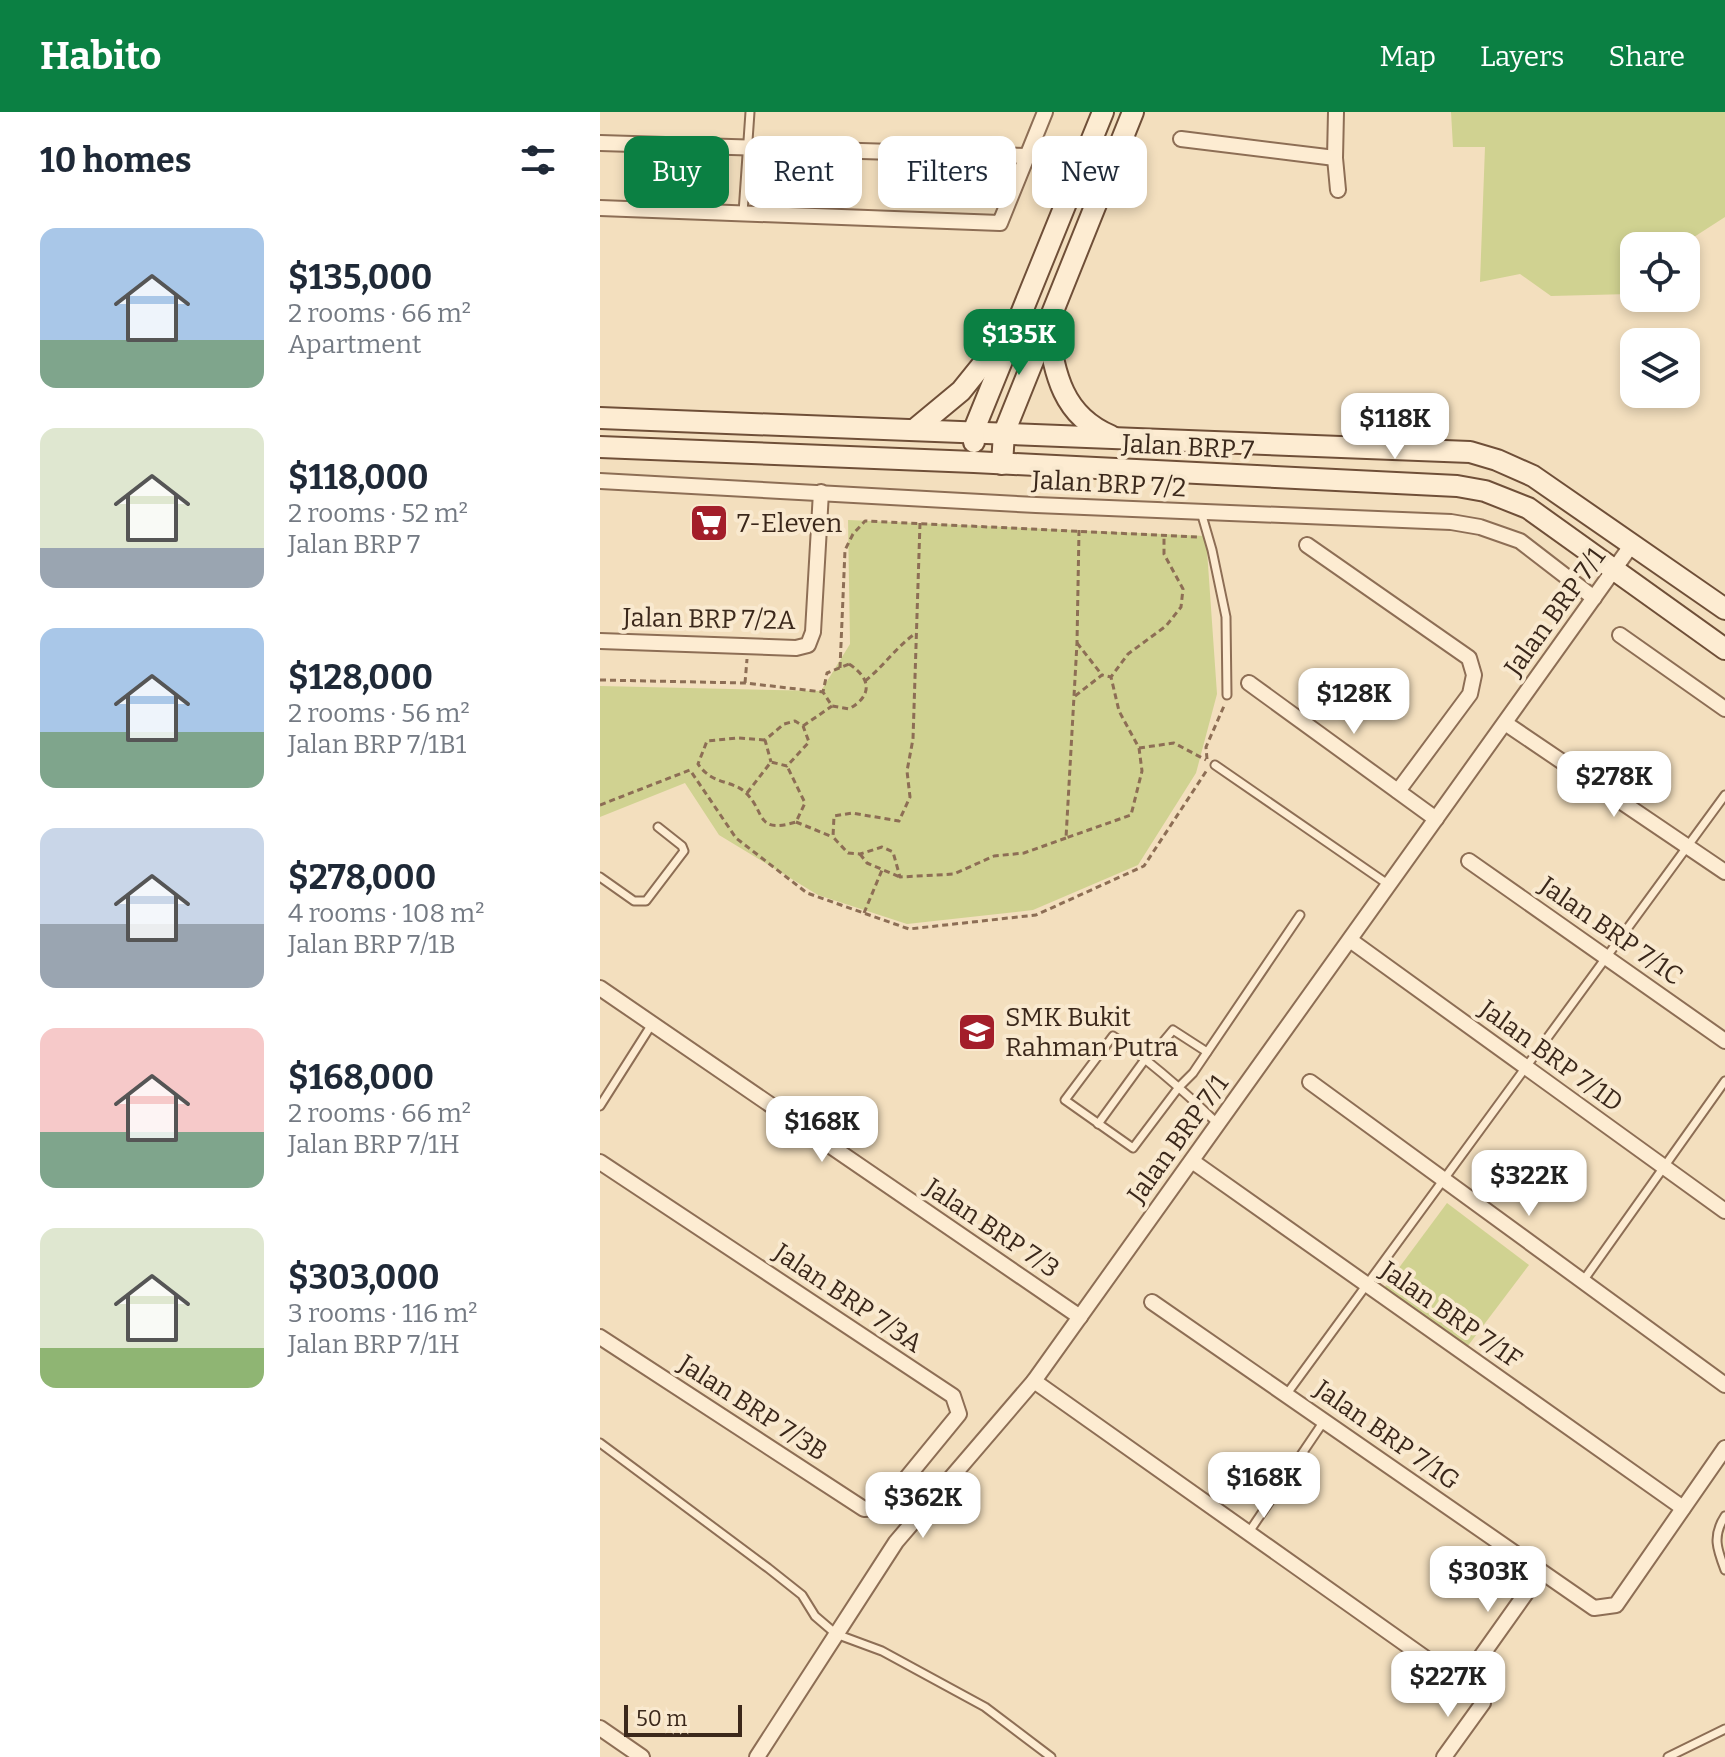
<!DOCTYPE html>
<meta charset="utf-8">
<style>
body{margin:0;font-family:Bitter,serif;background:#f6f6f7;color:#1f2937;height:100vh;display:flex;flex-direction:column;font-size:30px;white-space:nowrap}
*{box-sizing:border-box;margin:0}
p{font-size:26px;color:#747a83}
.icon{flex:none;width:44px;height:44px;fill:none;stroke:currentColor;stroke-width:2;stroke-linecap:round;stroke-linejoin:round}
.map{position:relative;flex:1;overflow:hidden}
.panel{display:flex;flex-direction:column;background:#fff;width:600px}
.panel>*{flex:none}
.hud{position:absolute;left:24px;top:24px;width:760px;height:72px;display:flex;gap:16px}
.controls{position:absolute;left:1020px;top:120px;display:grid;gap:16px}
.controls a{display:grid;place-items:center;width:80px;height:80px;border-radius:16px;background:#fff;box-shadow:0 4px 12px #0003;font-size:40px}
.scale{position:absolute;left:24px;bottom:20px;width:118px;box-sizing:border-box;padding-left:8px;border:4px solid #3b281b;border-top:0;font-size:22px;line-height:28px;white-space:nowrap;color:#3b281b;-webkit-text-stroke:6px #f9e9cf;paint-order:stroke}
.price{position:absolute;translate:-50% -68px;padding:0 18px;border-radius:16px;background:#fff;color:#222;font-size:26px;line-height:52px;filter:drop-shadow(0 2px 4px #0008)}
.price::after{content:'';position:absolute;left:50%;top:48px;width:24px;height:18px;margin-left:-12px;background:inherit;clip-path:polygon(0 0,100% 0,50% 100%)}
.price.active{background:#0b8043;color:#fff}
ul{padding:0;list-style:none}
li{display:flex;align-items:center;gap:24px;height:200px;padding:0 40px}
li span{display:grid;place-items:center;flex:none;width:224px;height:160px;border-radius:16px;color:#555}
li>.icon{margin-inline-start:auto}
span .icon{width:96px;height:96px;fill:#fffc;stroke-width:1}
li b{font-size:34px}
h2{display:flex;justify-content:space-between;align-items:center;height:96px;padding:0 40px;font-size:34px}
.tag{padding:0 28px;border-radius:16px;background:#fff;box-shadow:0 4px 12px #0003;font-size:28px;line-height:72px}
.tag.active{background:#0b8043;color:#fff}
header{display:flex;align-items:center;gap:48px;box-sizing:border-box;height:112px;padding:0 40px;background:#0b8043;color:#fff}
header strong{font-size:38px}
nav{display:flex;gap:44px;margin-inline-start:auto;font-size:28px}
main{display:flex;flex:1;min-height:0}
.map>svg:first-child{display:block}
.green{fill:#d0d291}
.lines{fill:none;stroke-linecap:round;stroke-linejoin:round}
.service-casing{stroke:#8d6e55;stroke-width:11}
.minor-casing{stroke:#8d6e55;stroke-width:18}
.secondary-casing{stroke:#6f4f38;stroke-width:24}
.path{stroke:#8d6e55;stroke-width:3;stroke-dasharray:6 4;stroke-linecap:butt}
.service{stroke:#fdecd2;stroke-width:7}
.minor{stroke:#fdecd2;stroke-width:14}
.secondary{stroke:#fdecd2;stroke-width:20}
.labels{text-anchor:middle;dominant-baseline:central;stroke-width:8;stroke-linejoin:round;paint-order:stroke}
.street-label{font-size:26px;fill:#3b281b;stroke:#f9e9cf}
.poi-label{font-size:26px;fill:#3b281b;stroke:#f9e9cf;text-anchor:start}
</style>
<header>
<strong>Habito</strong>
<nav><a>Map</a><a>Layers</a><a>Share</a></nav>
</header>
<main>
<section class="panel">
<h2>10 homes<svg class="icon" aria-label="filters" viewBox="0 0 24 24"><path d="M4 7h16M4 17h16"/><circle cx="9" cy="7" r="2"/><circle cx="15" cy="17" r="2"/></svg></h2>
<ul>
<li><span style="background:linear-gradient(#a9c7e8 70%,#7fa58c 0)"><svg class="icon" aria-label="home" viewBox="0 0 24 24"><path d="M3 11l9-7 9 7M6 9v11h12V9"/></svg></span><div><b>$135,000</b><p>2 rooms · 66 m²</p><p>Apartment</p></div></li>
<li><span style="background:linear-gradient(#dfe7d0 75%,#9aa5b1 0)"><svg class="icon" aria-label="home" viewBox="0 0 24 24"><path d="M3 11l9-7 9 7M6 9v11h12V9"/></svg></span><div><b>$118,000</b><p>2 rooms · 52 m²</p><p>Jalan BRP 7</p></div></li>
<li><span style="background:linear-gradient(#a9c7e8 65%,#7fa58c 0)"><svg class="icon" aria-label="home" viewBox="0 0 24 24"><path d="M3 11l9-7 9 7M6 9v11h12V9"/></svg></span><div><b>$128,000</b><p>2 rooms · 56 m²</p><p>Jalan BRP 7/1B1</p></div></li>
<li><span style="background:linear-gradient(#c9d6e8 60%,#9aa5b1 0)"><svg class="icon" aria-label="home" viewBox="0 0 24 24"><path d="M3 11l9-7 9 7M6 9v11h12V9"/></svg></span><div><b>$278,000</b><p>4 rooms · 108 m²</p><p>Jalan BRP 7/1B</p></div></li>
<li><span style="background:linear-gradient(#f6c9c9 65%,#7fa58c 0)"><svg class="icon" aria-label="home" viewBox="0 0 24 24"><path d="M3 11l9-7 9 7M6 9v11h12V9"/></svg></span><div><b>$168,000</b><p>2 rooms · 66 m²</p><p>Jalan BRP 7/1H</p></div></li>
<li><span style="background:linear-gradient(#dfe7d0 75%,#8fb573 0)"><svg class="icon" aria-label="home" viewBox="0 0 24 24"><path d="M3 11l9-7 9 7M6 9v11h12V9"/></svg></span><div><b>$303,000</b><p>3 rooms · 116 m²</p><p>Jalan BRP 7/1H</p></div></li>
</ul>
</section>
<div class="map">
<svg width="1125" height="1645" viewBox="0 0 1125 1645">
<rect width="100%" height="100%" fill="#f3dfbe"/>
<!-- green -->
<g class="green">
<path d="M 851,0 L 1125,0 L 1125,105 L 1080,134 L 1034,134 L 1034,179 L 1030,182 L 951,184 L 920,162 L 880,170 L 885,35 L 853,35 Z"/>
<path d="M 248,408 L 606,424 L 617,582 L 596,661 L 538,753 L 433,798 L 307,812 L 218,783 L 119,723 L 85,671 L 0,705 L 0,574 L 221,579 L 250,532 Z"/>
<path d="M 847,1091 L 929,1153 L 867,1235 L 784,1176 Z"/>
</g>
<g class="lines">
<!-- service casing -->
<g class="service-casing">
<g id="service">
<path d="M 143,101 L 150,0"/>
<path d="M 601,400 L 612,438 L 626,505 L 627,583"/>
<path d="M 615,653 L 789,773"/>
<path d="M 0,765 L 34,789 L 46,789 L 84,739 L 82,734 L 58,715"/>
<path d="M 563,930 L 573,918 L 607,940"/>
<path d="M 0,994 L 52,912"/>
<path d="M 498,1012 L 546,946"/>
<path d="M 618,1012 C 585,980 552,950 513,924 L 465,988 L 533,1036 L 579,975 L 593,961 L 700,803"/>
<path d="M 983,1169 L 1125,969"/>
<path d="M 686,1283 L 1125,683"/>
<path d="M 0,1331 L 168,1456 L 202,1483 L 215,1504 L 236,1522 L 282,1539 L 385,1595 L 451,1645"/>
<path d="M 1125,1404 C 1112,1424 1117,1437 1125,1458"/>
<path d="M 649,1420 L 724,1309"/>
<path d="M 1068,1645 L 1125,1617"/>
</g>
</g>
<!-- minor casing -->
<g class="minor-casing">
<g id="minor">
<path d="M 736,0 L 735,46 L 738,78"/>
<path d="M 581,27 L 735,46"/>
<path d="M 0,31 L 427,44"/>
<path d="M 0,96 L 400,111 L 445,0"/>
<path d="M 0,369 L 436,393 L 851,410 L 880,415 L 920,429 L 994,486"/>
<path d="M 707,433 L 869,546 L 874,563 L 870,582 L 798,679"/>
<path d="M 1020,523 L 1125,597"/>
<path d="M 0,529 L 196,536 L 208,533 L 213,520 L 221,380"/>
<path d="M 649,571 L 836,707"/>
<path d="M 905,611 L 1125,760"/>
<path d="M 869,749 L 1125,929"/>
<path d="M 750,828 L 1125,1099"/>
<path d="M 0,876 L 480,1205"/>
<path d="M 710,970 L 1125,1273"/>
<path d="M 592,1049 L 1083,1396"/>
<path d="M 0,1050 L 353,1284 L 359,1302 L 282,1396 L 264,1397 L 0,1225"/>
<path d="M 552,1190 L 994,1496 L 1016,1493 L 1125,1336"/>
<path d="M 434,1269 L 845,1560 C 863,1566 876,1572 883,1591 L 844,1645"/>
<path d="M 865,1567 L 941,1460"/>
<path d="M 0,1616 L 42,1645"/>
<path d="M 157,1645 L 296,1430 L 434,1269 L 1033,431"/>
</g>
</g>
<!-- secondary casing -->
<g class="secondary-casing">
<g id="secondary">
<path d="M 447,213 C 455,261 461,303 511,324"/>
<path d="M 0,306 L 870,340 L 897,348 L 933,364 L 1125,497"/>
<path d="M 314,318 L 361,279 L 403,227"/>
<path d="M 374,330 L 373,320 L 503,0"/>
<path d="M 0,335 L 374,350 L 857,374 L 885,379 L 928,396 L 1125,537"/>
<path d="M 402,352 L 404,321 L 533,0"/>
</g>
</g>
<!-- path -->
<g class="path">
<path d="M 320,411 L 313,627 L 307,659 L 310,685 L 299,709 L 252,701 L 234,704 L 233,725 L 248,741 L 260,742 L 282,735 L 293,740 L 300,765 L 354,762 L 394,744 L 424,741 L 466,726"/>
<path d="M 479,418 L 477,531 L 466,726 L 531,703 L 542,659 L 539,636 L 519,599 L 511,565 L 528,542 L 566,514 L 581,495 L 583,477 L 564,442 L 564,422"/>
<path d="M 477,531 L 502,563"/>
<path d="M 249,552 C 272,567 272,584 249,597 L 232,594 L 223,580 L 227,561 Z"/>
<path d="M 240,556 L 245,438 L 253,422 L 265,409 L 597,425"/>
<path d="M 0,568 L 145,571 L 223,580"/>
<path d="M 265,569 C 284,554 296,535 316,521"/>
<path d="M 145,571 L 147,547"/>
<path d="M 475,584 L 502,563 L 511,565"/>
<path d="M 203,614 L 232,594"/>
<path d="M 165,628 L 138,626 L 107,629 L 98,652 C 113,674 133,667 147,682 C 166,702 156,722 196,710 L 205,691 L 187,654"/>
<path d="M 539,636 L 574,631 L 606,648"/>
<path d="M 607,647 L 606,635 L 624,594"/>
<path d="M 147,681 L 171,650 L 187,654 L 209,630 L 203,614 L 195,609 L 184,612 L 165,628 L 171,650"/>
<path d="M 0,693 L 90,658 L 136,726 L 207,781 L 309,817 L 436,803 L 544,754 L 607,658"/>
<path d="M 196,710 L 233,725"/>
<path d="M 260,742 L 267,751 L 300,765"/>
<path d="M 264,801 L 282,758"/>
</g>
<!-- service -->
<use href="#service" class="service"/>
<!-- minor -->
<use href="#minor" class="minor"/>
<!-- secondary -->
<use href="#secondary" class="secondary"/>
</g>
<!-- icons -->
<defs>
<g id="supermarket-square" transform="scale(2)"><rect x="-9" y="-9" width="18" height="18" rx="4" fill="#a31e2a" stroke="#f9e9cf"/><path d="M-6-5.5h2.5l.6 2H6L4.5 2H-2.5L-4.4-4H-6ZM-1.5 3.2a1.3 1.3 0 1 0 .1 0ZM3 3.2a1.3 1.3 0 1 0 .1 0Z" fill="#fff"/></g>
<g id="school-square" transform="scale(2)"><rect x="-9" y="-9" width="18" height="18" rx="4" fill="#a31e2a" stroke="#f9e9cf"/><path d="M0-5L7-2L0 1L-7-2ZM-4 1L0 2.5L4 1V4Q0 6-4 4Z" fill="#fff"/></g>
</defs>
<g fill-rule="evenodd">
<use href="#supermarket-square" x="109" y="411"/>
<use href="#school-square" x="377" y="920"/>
</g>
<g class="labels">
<!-- street labels -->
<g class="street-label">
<text transform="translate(588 335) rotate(3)">Jalan BRP 7</text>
<text transform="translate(509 372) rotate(3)">Jalan BRP 7/2</text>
<text transform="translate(955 500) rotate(-54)">Jalan BRP 7/1</text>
<text transform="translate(109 507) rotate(1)">Jalan BRP 7/2A</text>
<text transform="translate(1011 819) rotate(35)">Jalan BRP 7/1C</text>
<text transform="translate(951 944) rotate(36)">Jalan BRP 7/1D</text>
<text transform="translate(578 1027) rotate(-54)">Jalan BRP 7/1</text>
<text transform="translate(392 1116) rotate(34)">Jalan BRP 7/3</text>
<text transform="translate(248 1186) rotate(34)">Jalan BRP 7/3A</text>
<text transform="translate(851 1203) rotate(35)">Jalan BRP 7/1F</text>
<text transform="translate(153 1296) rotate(33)">Jalan BRP 7/3B</text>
<text transform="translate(787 1323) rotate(35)">Jalan BRP 7/1G</text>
</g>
<!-- poi labels -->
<g class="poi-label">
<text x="137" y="411">7-Eleven</text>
<text x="405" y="905">SMK Bukit<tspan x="405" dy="30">Rahman Putra</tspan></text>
</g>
</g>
</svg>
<div class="controls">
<a><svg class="icon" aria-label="locate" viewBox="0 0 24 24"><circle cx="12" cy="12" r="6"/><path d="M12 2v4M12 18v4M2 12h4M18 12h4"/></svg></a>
<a><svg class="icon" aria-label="layers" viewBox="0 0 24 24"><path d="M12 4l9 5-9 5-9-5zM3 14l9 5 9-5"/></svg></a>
</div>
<div class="scale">50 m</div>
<b class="price active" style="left:419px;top:265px">$135K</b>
<b class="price" style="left:795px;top:349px">$118K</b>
<b class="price" style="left:754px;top:624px">$128K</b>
<b class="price" style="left:1014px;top:707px">$278K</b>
<b class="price" style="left:222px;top:1052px">$168K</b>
<b class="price" style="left:929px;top:1106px">$322K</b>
<b class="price" style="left:664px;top:1408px">$168K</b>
<b class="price" style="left:323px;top:1428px">$362K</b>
<b class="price" style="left:888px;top:1502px">$303K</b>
<b class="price" style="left:848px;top:1607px">$227K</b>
<div class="hud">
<a class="tag active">Buy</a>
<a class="tag">Rent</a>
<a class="tag">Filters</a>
<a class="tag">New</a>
</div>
</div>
</main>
